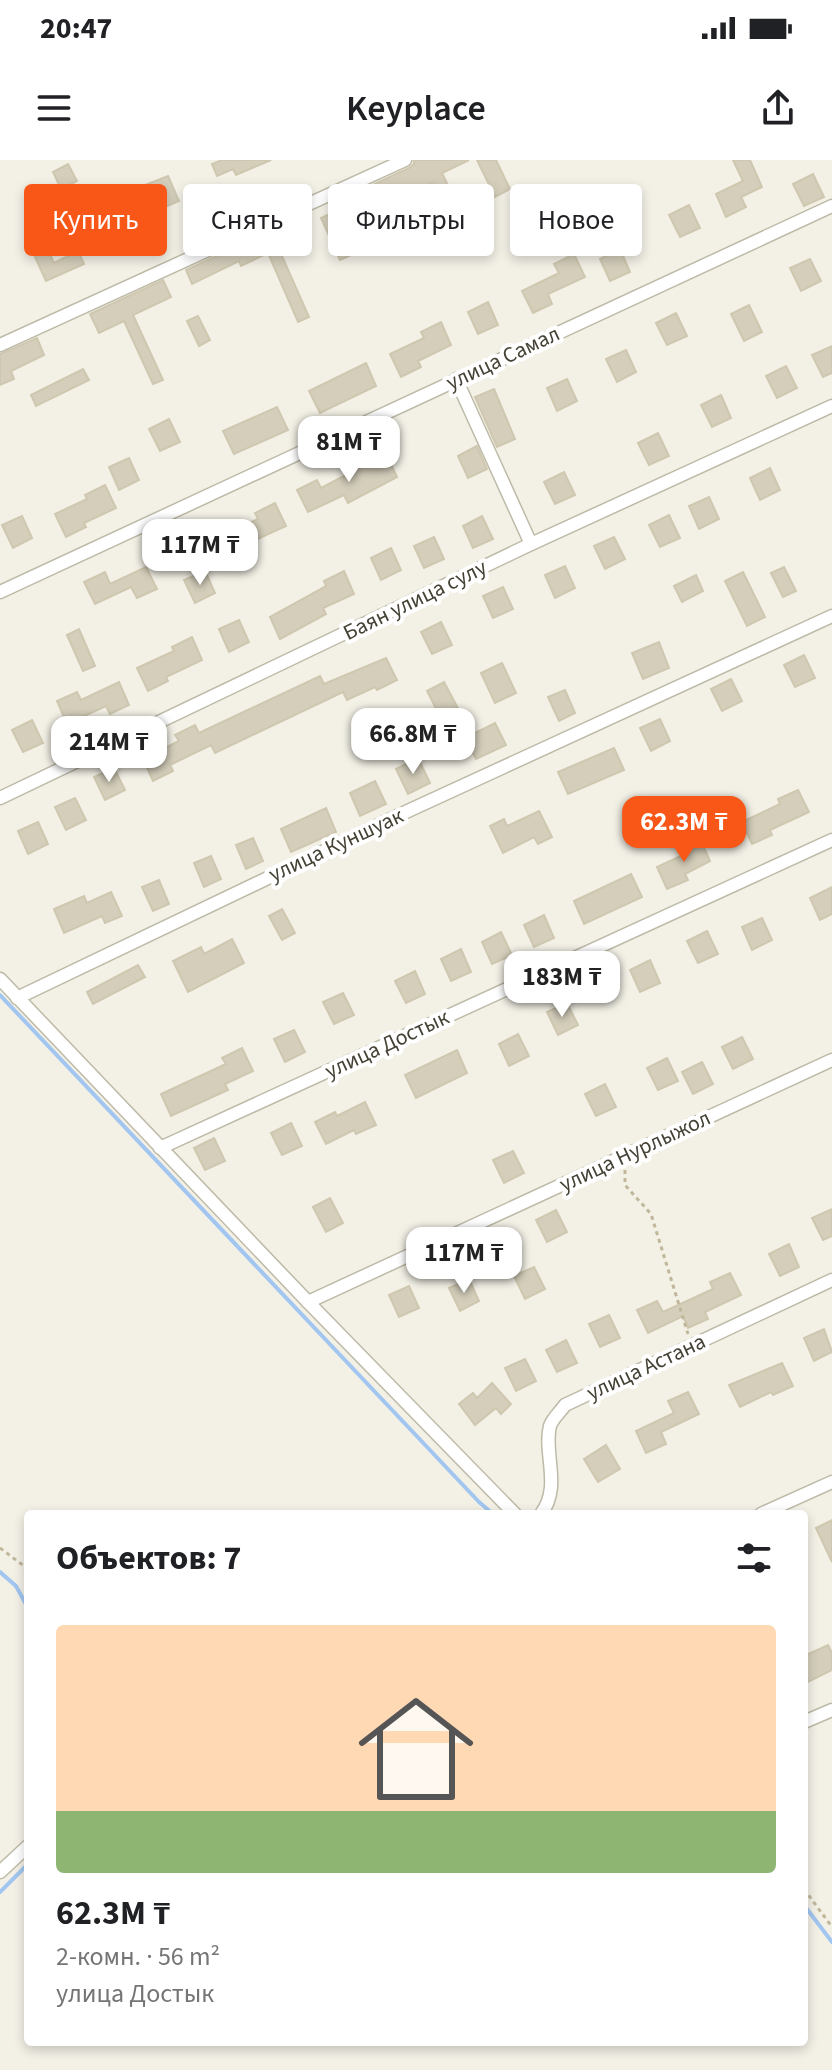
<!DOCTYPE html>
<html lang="ru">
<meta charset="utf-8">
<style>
body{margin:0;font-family:"Source Sans 3",sans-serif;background:#f6f6f6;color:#202124;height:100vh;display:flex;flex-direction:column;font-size:30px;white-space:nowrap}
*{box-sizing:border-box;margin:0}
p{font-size:26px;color:#757577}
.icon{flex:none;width:44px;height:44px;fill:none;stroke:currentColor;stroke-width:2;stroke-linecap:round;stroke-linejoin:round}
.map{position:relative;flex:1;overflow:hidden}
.side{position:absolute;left:24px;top:1350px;width:784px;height:536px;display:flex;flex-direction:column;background:#fff;border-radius:8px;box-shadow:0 4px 12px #0003}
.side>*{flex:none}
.hud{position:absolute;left:24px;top:24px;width:784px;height:72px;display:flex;gap:16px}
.price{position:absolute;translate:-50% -68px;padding:0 18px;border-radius:16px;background:#fff;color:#222;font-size:26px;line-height:52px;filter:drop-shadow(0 2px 4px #0008)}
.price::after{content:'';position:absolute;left:50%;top:48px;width:24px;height:18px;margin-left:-12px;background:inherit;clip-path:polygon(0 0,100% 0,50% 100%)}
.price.current{background:#f85717;color:#fff}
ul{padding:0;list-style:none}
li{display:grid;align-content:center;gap:16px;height:424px;padding:0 32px}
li+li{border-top:2px solid #e0e0e0}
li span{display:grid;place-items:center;height:248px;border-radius:8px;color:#555}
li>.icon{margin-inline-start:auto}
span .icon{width:144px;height:144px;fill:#fffc;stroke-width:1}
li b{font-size:34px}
h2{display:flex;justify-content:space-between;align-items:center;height:96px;padding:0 32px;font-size:34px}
.chip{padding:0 28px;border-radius:8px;background:#fff;box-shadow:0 4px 12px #0003;font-size:28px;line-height:72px}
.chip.current{background:#f85717;color:#fff}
.status{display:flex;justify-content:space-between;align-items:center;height:56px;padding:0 40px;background:#fff;direction:ltr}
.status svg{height:22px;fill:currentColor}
header{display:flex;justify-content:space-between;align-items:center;height:104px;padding:0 32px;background:#fff;font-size:36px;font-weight:600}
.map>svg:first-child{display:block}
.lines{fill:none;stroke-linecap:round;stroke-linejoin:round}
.stream{stroke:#a2c6f0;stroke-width:4}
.building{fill:#d4cebb;stroke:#cfc7af;stroke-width:2}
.street-casing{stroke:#bebaa8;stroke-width:15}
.path{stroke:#c0b79a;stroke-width:3;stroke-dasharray:4 4;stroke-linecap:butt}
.street{stroke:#fff;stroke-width:12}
.labels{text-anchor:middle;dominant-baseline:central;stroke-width:8;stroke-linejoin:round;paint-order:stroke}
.street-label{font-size:22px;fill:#454135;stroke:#fff}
</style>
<div class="status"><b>20:47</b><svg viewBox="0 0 49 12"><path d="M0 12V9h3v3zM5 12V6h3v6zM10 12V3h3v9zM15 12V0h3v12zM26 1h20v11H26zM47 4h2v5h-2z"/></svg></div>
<header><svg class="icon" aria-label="menu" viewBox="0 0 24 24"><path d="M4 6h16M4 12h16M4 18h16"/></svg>Keyplace<svg class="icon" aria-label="share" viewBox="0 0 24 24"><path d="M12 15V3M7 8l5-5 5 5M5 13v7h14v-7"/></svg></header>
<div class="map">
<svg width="832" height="1910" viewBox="0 0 832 1910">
<rect width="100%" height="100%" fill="#f3f1e6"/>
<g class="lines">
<!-- stream -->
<g class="stream">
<path d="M 0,835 L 479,1342 L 493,1354"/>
<path d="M 0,1412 L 16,1426 L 28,1448"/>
<path d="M 0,1732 L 28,1704"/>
<path d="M 804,1745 L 832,1782"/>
</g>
</g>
<!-- building -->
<g class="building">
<path d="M 222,0 L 271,0 L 236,15 L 233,9 L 217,16 L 212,4 Z"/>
<path d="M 414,0 L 469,0 L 442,13 L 458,46 L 447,51 L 433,22 L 403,37 L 405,40 L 359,59 L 371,86 L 340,100 L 321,58 L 367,37 L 364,29 L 409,8 L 414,4 Z"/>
<path d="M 477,0 L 496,0 L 510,29 L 495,37 Z"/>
<path d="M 733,0 L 750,0 L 762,27 L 741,37 L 746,47 L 726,57 L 716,34 L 743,21 Z"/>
<path d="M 68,4 L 77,21 L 61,29 L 53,12 Z"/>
<path d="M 813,14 L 824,37 L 804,46 L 793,24 Z"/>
<path d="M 168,16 L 179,41 L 156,51 L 145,25 Z"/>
<path d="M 105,45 L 115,67 L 95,77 L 85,55 Z"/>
<path d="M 689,45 L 700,68 L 680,77 L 669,55 Z"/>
<path d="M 298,59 L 304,76 L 278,87 L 309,157 L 298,162 L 268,93 L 241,106 L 239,101 L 192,124 L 186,110 Z"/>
<path d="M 38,69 L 54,103 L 78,91 L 84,104 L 46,121 L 25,75 Z"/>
<path d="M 620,89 L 630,112 L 610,121 L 600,99 Z"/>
<path d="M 574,94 L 585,117 L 548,134 L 552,144 L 533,153 L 522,131 L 559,113 L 554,104 Z"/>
<path d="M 810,99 L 821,121 L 801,131 L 790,108 Z"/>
<path d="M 163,120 L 171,137 L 133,155 L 163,220 L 153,224 L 124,161 L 99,173 L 90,154 Z"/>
<path d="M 488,142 L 498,165 L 478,174 L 468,152 Z"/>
<path d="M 749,145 L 762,172 L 744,181 L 731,154 Z"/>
<path d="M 676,153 L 687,176 L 667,185 L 656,163 Z"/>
<path d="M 198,156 L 210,180 L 199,186 L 187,161 Z"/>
<path d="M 441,162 L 451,185 L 418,201 L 421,207 L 401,217 L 390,194 L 424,178 L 421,172 Z"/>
<path d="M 37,178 L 44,195 L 11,211 L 14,219 L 0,225 L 0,194 Z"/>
<path d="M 832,186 L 832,213 L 823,217 L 812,195 Z"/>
<path d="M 626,190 L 636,212 L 617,222 L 606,199 Z"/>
<path d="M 366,203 L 376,226 L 320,253 L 309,231 Z"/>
<path d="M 786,206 L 797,228 L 777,238 L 766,216 Z"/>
<path d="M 83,209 L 89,220 L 36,246 L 31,235 Z"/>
<path d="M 567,219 L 577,241 L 557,251 L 547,228 Z"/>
<path d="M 494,229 L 515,279 L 497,287 L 475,237 Z"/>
<path d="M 721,235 L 731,258 L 712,267 L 701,245 Z"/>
<path d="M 277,247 L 288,270 L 234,294 L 223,271 Z"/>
<path d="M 169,259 L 180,282 L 160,291 L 149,269 Z"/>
<path d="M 658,273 L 669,296 L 649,305 L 638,283 Z"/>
<path d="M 477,286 L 487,309 L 468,318 L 458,296 Z"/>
<path d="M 386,294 L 397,317 L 348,343 L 344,335 L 308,352 L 297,330 L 317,320 L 321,328 Z"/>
<path d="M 129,298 L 139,320 L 119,330 L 109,307 Z"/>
<path d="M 770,308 L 780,330 L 760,340 L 750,318 Z"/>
<path d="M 564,312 L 575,335 L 555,344 L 544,322 Z"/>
<path d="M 105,325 L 116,348 L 84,363 L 86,367 L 66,377 L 55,354 L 87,339 L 85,335 Z"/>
<path d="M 709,337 L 719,359 L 699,369 L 689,346 Z"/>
<path d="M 275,343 L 286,366 L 251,382 L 254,388 L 234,398 L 224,375 L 258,359 L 255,353 Z"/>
<path d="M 669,355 L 680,378 L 660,387 L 649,365 Z"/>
<path d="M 22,356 L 32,378 L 13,388 L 2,365 Z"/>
<path d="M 482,356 L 493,379 L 473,388 L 463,366 Z"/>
<path d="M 434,377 L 444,399 L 424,408 L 414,386 Z"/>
<path d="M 614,377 L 625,399 L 605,409 L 594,386 Z"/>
<path d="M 391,388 L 401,410 L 381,420 L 371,398 Z"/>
<path d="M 565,406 L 575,428 L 555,438 L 545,415 Z"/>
<path d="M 146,407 L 157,429 L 137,438 L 131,427 L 95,444 L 84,422 L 105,412 L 110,424 Z"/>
<path d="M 784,407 L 796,431 L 783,437 L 771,413 Z"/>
<path d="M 205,411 L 215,433 L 195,443 L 184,420 Z"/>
<path d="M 344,411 L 354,434 L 323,448 L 326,454 L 280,479 L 270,457 L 326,426 L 324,421 Z"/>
<path d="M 743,412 L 765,457 L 747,466 L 725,421 Z"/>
<path d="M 696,415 L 703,431 L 682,442 L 674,426 Z"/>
<path d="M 503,427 L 513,449 L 493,458 L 483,436 Z"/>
<path d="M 239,460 L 249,482 L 229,492 L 219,469 Z"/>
<path d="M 441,462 L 452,485 L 432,494 L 421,472 Z"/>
<path d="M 79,469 L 95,506 L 83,511 L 67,475 Z"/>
<path d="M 192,477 L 202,500 L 166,517 L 168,521 L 148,531 L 137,508 L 174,491 L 172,487 Z"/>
<path d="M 659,482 L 669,508 L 643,519 L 632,493 Z"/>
<path d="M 804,495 L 815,518 L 795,527 L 784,505 Z"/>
<path d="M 386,498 L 397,520 L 377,530 L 375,527 L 347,540 L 343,532 L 215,593 L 211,585 L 170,605 L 173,611 L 153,621 L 143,599 L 179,581 L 175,575 L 195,565 L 199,573 L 320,516 L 324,524 Z"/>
<path d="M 502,503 L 516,533 L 495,543 L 481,513 Z"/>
<path d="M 731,519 L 742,541 L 722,551 L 711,529 Z"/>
<path d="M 119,522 L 129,545 L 110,554 L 106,546 L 67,564 L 57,541 L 77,532 L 81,540 Z"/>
<path d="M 444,522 L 469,569 L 426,593 L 419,580 L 445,566 L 427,531 Z"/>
<path d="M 565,530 L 575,553 L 559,561 L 548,537 Z"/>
<path d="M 660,559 L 670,581 L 651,591 L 640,568 Z"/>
<path d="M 32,560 L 43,583 L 23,592 L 12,570 Z"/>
<path d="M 495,563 L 506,585 L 476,599 L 465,578 Z"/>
<path d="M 614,588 L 624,610 L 568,634 L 558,612 Z"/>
<path d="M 418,598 L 430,623 L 408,634 L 396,609 Z"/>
<path d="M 114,608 L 125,630 L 105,640 L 94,617 Z"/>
<path d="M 375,621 L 386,644 L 360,656 L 350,633 Z"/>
<path d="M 798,630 L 809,652 L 770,670 L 772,675 L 752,684 L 742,662 L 780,644 L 778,639 Z"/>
<path d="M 75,638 L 86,660 L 66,670 L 55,647 Z"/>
<path d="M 326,648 L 336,672 L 291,692 L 281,669 Z"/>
<path d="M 539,651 L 552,677 L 538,684 L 534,677 L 503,693 L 490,666 L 504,659 L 507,666 Z"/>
<path d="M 38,662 L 48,684 L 28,694 L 18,671 Z"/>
<path d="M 253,678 L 263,701 L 246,709 L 236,685 Z"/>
<path d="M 700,679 L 710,701 L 685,714 L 688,720 L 667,729 L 657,707 L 683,695 L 680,688 Z"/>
<path d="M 211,696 L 221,719 L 204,727 L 194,703 Z"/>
<path d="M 631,714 L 642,737 L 584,764 L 574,741 Z"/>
<path d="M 159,720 L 169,744 L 153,751 L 142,727 Z"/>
<path d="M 832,727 L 832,754 L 820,760 L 810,738 Z"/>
<path d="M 111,732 L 122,756 L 105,763 L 102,756 L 64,773 L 54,749 L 84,736 L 87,743 Z"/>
<path d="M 282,749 L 295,773 L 282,780 L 269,756 Z"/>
<path d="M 544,755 L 554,778 L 534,787 L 524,765 Z"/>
<path d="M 762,758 L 772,780 L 752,790 L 742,767 Z"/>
<path d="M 707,771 L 718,794 L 698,803 L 687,781 Z"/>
<path d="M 501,772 L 512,795 L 492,804 L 482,782 Z"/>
<path d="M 232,779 L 244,803 L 188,832 L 173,801 L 201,787 L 204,794 Z"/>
<path d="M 461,789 L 471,812 L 451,821 L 441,799 Z"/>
<path d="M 650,800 L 660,823 L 640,832 L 630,810 Z"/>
<path d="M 138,805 L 145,817 L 93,844 L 87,832 Z"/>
<path d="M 599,809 L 610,831 L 590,841 L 579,818 Z"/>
<path d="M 415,811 L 425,834 L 406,843 L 395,821 Z"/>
<path d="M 343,833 L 354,855 L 334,864 L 323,842 Z"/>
<path d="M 567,843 L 578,865 L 558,875 L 547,852 Z"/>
<path d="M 294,870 L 305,892 L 285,902 L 274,879 Z"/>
<path d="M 518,874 L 529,896 L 509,906 L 499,884 Z"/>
<path d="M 742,877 L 753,899 L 733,909 L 722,887 Z"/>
<path d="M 242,888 L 253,911 L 225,924 L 228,930 L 171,956 L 161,934 L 226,904 L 222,898 Z"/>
<path d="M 457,890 L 467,913 L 416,938 L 405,915 Z"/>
<path d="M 667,898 L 678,921 L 658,930 L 647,908 Z"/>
<path d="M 702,902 L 713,924 L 693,934 L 682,912 Z"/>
<path d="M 605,924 L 616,947 L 596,956 L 585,934 Z"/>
<path d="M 365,942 L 376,965 L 356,974 L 354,970 L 326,984 L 315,962 L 335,952 L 337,956 Z"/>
<path d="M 291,963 L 302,986 L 282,995 L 271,973 Z"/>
<path d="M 214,978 L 225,1001 L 205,1010 L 194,988 Z"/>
<path d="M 513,991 L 524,1013 L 504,1023 L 493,1000 Z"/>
<path d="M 330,1038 L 343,1063 L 326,1072 L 313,1047 Z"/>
<path d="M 832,1049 L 832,1076 L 823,1080 L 812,1058 Z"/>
<path d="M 556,1050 L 567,1072 L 547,1082 L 536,1060 Z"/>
<path d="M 789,1084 L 799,1107 L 780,1116 L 769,1094 Z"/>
<path d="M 534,1107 L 545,1129 L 525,1139 L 514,1116 Z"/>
<path d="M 730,1113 L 741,1135 L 705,1152 L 708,1159 L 688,1168 L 683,1156 L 648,1173 L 637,1150 L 657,1141 L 663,1152 L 713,1129 L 710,1122 Z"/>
<path d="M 469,1119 L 479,1141 L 460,1151 L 449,1128 Z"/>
<path d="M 409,1126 L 419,1148 L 399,1157 L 389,1135 Z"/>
<path d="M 609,1155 L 620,1178 L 600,1187 L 589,1164 Z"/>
<path d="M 824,1169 L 832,1192 L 814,1201 L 804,1178 Z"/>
<path d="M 566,1180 L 577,1203 L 557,1212 L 546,1190 Z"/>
<path d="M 525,1199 L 536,1221 L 516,1231 L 505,1208 Z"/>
<path d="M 782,1203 L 793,1226 L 773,1235 L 771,1232 L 740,1247 L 729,1225 Z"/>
<path d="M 492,1223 L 511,1244 L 501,1254 L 496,1248 L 475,1265 L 459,1244 L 473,1233 L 477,1238 Z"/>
<path d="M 688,1232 L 699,1254 L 661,1272 L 666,1284 L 646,1293 L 636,1271 L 674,1253 L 668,1241 Z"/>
<path d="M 606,1285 L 620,1309 L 598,1322 L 584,1299 Z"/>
<path d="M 832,1360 L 832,1402 L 816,1368 Z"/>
<path d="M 828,1485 L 832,1493 L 832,1510 L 804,1524 L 804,1496 Z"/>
</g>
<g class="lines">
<!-- street casing -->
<g class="street-casing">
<g id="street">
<path d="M 0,185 L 405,0"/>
<path d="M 456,219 L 531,384"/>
<path d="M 0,432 L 832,46"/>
<path d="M 0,638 L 531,384 L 832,246"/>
<path d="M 0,819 L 308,1142 L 515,1354"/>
<path d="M 17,838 L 410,650 L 832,456"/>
<path d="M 160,988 L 832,680"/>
<path d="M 308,1142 L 832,900"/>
<path d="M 541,1354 C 562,1327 543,1293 550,1266 C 552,1259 561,1251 565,1245 L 832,1120"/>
<path d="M 761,1354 L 832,1322"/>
<path d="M 804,1562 L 832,1550"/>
<path d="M 0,1712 L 28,1686"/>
</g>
</g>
<!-- path -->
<g class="path">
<path d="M 625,1010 L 625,1025 L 651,1054 L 688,1174"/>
<path d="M 0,1388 L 28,1409"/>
<path d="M 804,1729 L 832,1767"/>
</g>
<!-- street -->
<use href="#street" class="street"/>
</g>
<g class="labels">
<!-- street labels -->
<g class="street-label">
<text transform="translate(503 198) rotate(-25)">улица Самал</text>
<text transform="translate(415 440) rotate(-26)">Баян улица сулу</text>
<text transform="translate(336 685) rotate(-25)">улица Куншуак</text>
<text transform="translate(387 884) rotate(-25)">улица Достык</text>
<text transform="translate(635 991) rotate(-25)">улица Нурлыжол</text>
<text transform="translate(646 1207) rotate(-25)">улица Астана</text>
</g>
</g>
</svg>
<b class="price" style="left:349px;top:324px">81M ₸</b>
<b class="price" style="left:200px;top:427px">117M ₸</b>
<b class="price" style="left:413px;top:616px">66.8M ₸</b>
<b class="price" style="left:109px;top:624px">214M ₸</b>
<b class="price current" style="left:684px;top:704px">62.3M ₸</b>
<b class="price" style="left:562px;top:859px">183M ₸</b>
<b class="price" style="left:464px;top:1135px">117M ₸</b>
<div class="hud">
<a class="chip current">Купить</a>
<a class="chip">Снять</a>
<a class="chip">Фильтры</a>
<a class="chip">Новое</a>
</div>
<section class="side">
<h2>Объектов: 7<svg class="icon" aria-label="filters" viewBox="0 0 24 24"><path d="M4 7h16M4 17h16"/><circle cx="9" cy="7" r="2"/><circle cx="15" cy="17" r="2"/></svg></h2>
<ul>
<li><span style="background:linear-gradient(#ffd9b3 75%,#8fb573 0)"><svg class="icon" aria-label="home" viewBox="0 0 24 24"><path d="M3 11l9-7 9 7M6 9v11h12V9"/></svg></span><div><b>62.3M ₸</b><p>2-комн. · 56 m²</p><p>улица Достык</p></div></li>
</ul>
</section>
</div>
